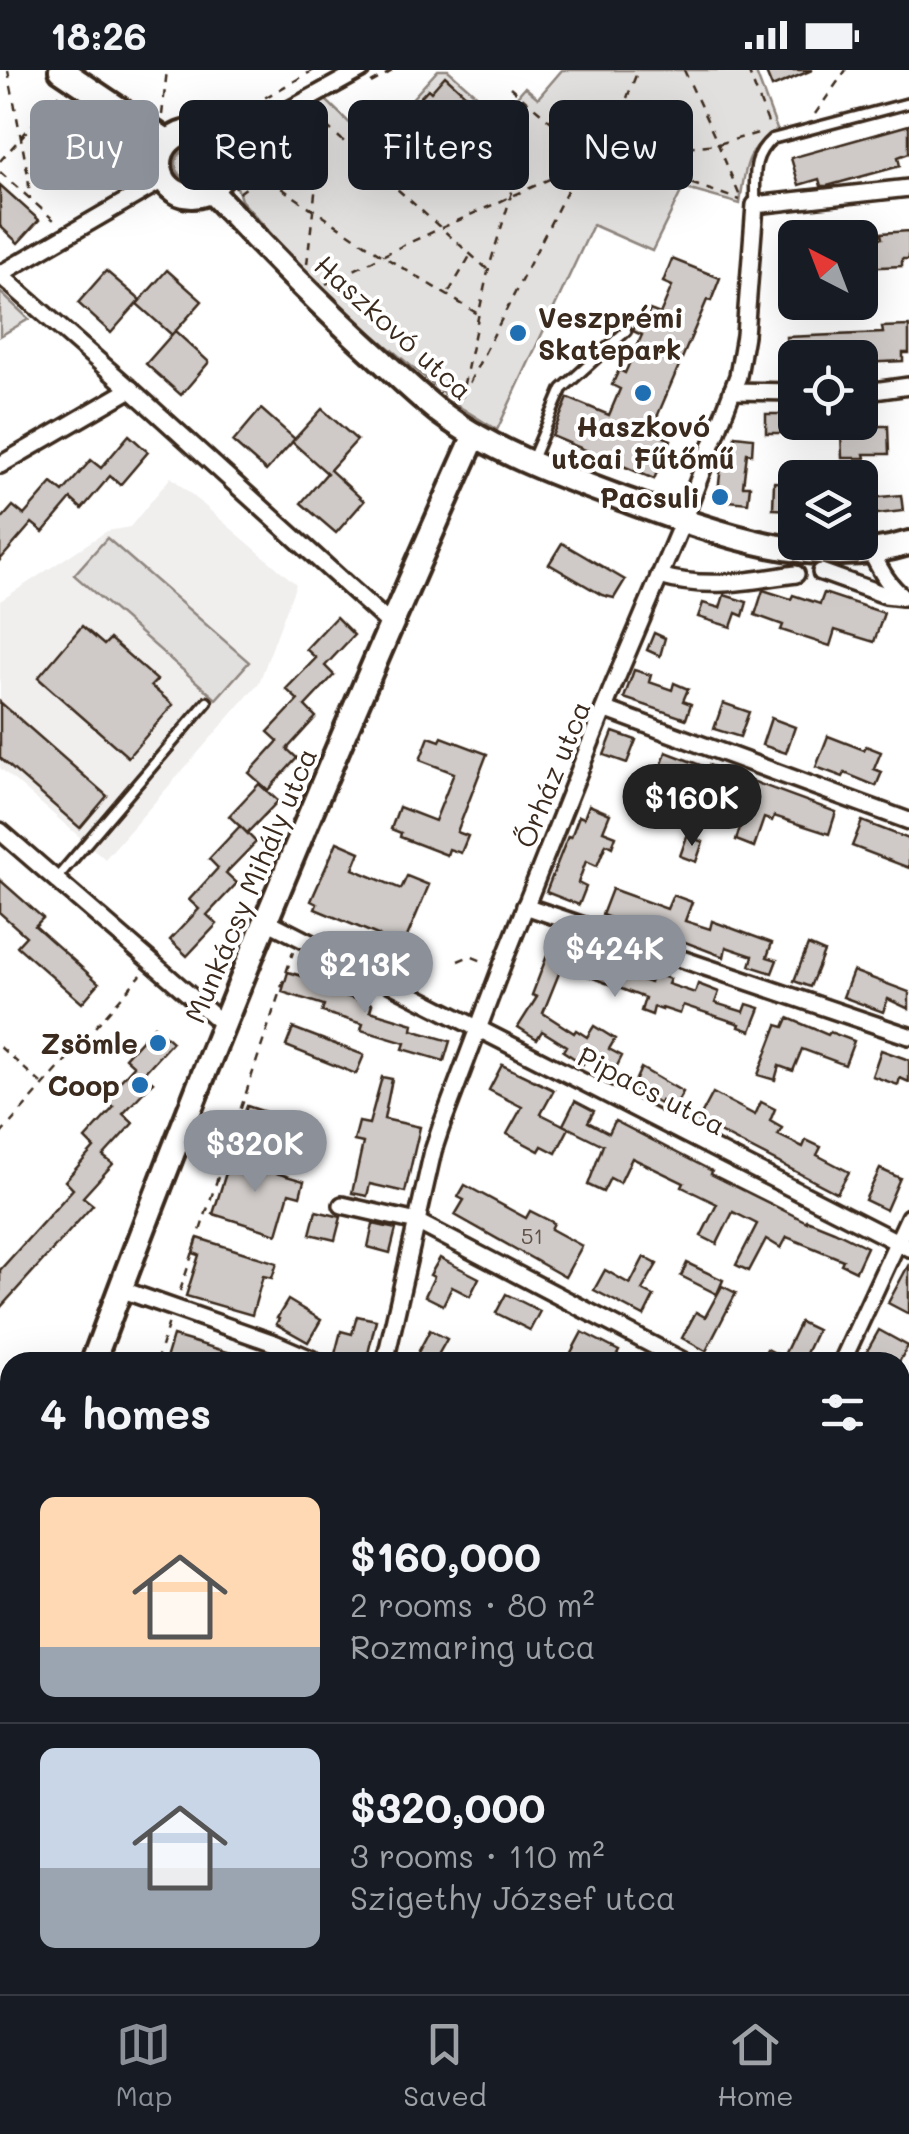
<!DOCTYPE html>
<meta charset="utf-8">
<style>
body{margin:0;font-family:Mali,sans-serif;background:#20242c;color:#f1f3f6;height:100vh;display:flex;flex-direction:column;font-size:38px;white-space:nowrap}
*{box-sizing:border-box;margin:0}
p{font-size:32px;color:#9ea1a6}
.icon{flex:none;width:55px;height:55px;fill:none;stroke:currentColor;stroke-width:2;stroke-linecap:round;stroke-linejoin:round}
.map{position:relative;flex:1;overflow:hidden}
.drawer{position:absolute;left:0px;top:1282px;width:910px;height:642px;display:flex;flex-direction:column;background:#171b24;border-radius:30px 30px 0 0;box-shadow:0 10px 40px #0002}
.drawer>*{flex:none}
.top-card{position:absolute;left:30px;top:30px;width:850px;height:90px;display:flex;gap:20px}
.needle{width:65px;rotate:318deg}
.controls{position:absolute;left:778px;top:150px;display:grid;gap:20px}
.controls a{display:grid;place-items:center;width:100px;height:100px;border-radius:15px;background:#171b24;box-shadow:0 10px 40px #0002;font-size:50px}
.price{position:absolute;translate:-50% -85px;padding:0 22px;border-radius:35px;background:#8c9099;color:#fff;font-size:32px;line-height:65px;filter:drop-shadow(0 2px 5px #0008)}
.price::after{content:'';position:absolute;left:50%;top:60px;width:30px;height:22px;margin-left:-15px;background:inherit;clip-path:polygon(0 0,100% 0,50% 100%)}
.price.selected{background:#222;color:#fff}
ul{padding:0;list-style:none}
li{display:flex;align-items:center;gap:30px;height:250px;padding:0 40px}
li+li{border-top:2px solid #363941}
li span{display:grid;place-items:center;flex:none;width:280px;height:200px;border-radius:15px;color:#555}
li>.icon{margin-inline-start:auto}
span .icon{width:120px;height:120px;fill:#fffc;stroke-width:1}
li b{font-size:42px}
h2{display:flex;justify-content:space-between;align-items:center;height:120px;padding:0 40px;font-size:42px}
.pill{padding:0 35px;border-radius:15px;background:#171b24;box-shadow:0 10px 40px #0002;font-size:35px;line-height:90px}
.pill.selected{background:#8c9099;color:#fff}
.status{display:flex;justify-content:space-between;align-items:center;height:70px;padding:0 50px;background:#171b24;direction:ltr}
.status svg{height:28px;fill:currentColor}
.dock{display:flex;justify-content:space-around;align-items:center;height:140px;border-top:2px solid #363941;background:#171b24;font-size:28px;color:#9ea1a6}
.dock a{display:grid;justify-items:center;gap:5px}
.dock .selected{color:#8c9099}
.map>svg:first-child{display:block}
.built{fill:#f1efee}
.green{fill:#e2e0de;stroke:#8e857e;stroke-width:2.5}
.building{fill:#cfcac7;stroke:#3b2a1e;stroke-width:2.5}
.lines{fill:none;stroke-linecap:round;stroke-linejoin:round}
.lane-casing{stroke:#3b2a1e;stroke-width:15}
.street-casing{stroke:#3b2a1e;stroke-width:22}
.secondary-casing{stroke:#3b2a1e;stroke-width:30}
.path{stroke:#3b2a1e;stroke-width:2.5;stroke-dasharray:8 8;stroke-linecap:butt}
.lane{stroke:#fff;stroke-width:8}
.street{stroke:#fff;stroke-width:15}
.secondary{stroke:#fff;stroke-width:22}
.poi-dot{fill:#1f6fb2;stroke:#fff;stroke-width:4}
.labels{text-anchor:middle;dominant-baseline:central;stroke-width:8;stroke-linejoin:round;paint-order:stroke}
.number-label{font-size:22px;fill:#605248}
.poi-label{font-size:28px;font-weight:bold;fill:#3b2a1e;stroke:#fff;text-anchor:end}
.street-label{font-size:28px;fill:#3b2a1e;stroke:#fff}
</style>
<div class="status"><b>18:26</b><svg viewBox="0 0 49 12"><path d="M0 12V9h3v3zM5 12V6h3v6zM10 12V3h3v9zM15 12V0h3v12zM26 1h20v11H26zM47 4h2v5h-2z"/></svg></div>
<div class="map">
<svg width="909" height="1924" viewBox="0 0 909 1924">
<rect width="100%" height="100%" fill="#fff"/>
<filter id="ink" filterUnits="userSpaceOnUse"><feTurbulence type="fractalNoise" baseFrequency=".01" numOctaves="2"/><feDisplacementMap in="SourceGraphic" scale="20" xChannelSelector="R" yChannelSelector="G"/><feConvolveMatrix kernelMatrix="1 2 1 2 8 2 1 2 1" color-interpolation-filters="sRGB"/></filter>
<g filter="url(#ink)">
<!-- built -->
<path class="built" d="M 171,407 L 296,514 L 259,613 L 105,789 L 0,698 L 0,531 L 107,461 L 130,457 Z"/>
<!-- green -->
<g class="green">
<path d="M 438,0 L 448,0 L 500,46 L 525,17 L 538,28 L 562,0 L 755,0 L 778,62 C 746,73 744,104 740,134 L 683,118 L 652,181 L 593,155 L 497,360 L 460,337 L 326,225 L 241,130 L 234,107 L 244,82 L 323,27 L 371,74 Z"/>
<circle cx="191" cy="94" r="15"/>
<path d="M 0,222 L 29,249 L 0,266 Z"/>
<path d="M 107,468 L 249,592 L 216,629 L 74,505 Z"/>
<path d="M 0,1612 L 10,1616 L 10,1915 L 202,1915 L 197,1924 L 0,1924 Z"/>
</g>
<!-- building -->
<g class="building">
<path d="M 765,0 L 812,0 L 772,17 Z"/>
<path d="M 445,6 L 487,44 L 449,87 L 436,75 L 456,53 L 438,36 L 418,58 L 404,45 L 428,19 L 431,22 Z"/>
<path d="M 909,55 L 909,83 L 898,87 L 900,96 L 827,116 L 821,116 L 819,109 L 799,115 L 791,88 Z"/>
<path d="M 0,115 L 39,150 L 18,173 L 0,156 Z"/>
<path d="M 909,161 L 909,189 L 902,189 L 902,196 L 860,198 L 860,169 L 882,168 L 881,163 Z"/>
<path d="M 672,189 L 720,208 L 711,231 L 707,230 L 651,361 L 671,370 L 654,409 L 552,366 L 568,328 L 609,345 L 620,319 L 612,315 L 619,300 L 625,303 L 642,265 L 633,261 L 638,250 L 644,253 L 650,240 L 660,244 L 672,216 L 663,212 Z"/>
<path d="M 167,200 L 202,231 L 172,265 L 137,234 Z"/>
<path d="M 106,201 L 140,230 L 111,263 L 78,233 Z"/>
<path d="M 909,256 L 909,283 L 903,283 L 903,291 L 860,293 L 860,288 L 787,288 L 786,267 L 883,263 L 882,257 Z"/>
<path d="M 175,261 L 209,292 L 181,325 L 146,294 Z"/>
<path d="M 261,339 L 295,369 L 266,401 L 233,372 Z"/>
<path d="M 322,339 L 357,370 L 330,400 L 364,431 L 336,463 L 301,433 L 327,403 L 292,372 Z"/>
<rect x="766" y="344" width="29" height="19"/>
<path d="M 868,356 L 888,356 L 889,384 L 864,384 L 865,388 L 842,388 L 841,361 L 868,360 Z"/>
<path d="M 129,365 L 148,382 L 120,415 L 110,406 L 82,439 L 71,429 L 43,462 L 32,453 L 0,490 L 0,451 L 13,436 L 24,445 L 52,413 L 63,422 L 91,390 L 101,398 Z"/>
<path d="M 735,366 L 753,368 L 752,384 L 747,383 L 743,416 L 750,416 L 748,433 L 717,430 L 721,396 L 725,396 L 727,381 L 733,382 Z"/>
<path d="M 774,412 L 795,413 L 795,440 L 773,439 Z"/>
<path d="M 901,425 L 903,441 L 860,446 L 860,429 Z"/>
<path d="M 562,473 L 625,510 L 614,528 L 602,525 L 549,494 Z"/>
<path d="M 763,520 L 791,529 L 793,525 L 820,534 L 824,523 L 884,543 L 874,572 L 835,560 L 830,576 L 781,560 L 783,555 L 755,545 Z"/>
<path d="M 724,525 L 747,532 L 743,546 L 736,543 L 731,557 L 698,547 L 703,533 L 720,538 Z"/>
<path d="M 336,547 L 354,565 L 325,596 L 334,605 L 305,636 L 316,647 L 287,679 L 297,688 L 268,720 L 249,703 L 278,671 L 268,662 L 298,630 L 286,619 L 316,588 L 306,579 Z"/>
<path d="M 82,556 L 104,575 L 110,569 L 157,610 L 151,616 L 173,635 L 128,687 L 38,608 Z"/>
<path d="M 654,563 L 665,568 L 660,586 L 647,580 Z"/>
<path d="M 634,600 L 651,605 L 649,612 L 672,620 L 674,613 L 688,619 L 683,631 L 691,634 L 686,649 L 624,628 Z"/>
<path d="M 0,632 L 107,726 L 80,758 L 0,688 Z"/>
<path d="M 723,633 L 749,642 L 740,667 L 714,659 Z"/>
<path d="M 771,648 L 795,657 L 786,683 L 762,675 Z"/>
<path d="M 613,662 L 636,670 L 627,693 L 604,685 Z"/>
<path d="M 828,666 L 864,680 L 866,676 L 881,682 L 874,699 L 882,702 L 876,716 L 845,703 L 843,707 L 816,697 Z"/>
<path d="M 429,667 L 440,671 L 442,667 L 487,684 L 457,762 L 468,766 L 461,783 L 449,779 L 447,785 L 400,767 L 401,763 L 391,759 L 399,737 L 435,751 L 454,703 L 420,690 Z"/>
<path d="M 666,682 L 708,698 L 709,695 L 728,702 L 726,710 L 747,717 L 749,710 L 836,742 L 829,764 L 774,746 L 772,751 L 764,748 L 754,777 L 736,770 L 743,748 L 696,730 L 698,725 L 675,717 L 677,712 L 658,706 Z"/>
<path d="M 259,714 L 278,731 L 247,763 L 229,746 Z"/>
<path d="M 589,735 L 610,744 L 603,761 L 616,766 L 612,777 L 606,774 L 597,796 L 586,791 L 578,813 L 586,817 L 579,835 L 546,822 L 568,766 L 571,767 L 579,746 L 584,748 Z"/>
<path d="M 862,751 L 909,769 L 909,798 L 852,776 Z"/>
<path d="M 240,756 L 256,772 L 226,803 L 237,813 L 207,845 L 217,854 L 187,886 L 170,870 L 199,839 L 189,830 L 218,798 L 209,789 Z"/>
<path d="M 687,766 L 703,772 L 696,792 L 680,786 Z"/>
<path d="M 337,772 L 360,782 L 353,799 L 401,819 L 407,806 L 429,815 L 398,888 L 375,878 L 380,866 L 315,839 L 317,834 L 311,831 Z"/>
<path d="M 0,810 L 43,848 L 35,856 L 99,913 L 82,933 L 17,876 L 26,866 L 0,843 Z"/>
<path d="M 612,819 L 667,839 L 673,825 L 692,832 L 685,851 L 710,859 L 712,851 L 772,873 L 767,887 L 777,890 L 772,903 L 750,896 L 753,886 L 726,877 L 724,887 L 641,855 L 639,859 L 602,845 Z"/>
<path d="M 554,867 L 624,891 L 620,902 L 650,913 L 654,903 L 670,909 L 668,914 L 695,923 L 698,914 L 719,922 L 715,933 L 744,942 L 747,934 L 760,938 L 751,961 L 739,957 L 740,954 L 683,935 L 680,944 L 662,938 L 662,940 L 654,937 L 652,945 L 641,941 L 645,928 L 562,896 L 543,943 L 574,963 L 576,960 L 587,967 L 594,956 L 615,969 L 609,979 L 622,986 L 616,998 L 590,982 L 583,994 L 563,981 L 566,976 L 542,961 L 537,969 L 518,957 L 537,927 L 532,925 Z"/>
<path d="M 808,875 L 824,882 L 810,917 L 794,911 Z"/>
<path d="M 853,901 L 909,922 L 909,939 L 888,929 L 883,942 L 843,927 Z"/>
<path d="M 288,902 L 330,914 L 329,921 L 372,934 L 370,941 L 413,954 L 412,960 L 450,971 L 444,991 L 403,979 L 405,973 L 361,960 L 363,954 L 322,942 L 324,935 L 282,922 Z"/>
<path d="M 788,948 L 828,965 L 830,962 L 854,971 L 845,995 L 802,979 L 793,1001 L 779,996 L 775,1010 L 758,1005 L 777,955 L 784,957 Z"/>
<path d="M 154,956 L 172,972 L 143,1004 L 153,1012 L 123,1044 L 133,1053 L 103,1086 L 113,1094 L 83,1127 L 93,1135 L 0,1238 L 0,1200 L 73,1119 L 65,1111 L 94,1078 L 85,1069 L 114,1037 L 104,1029 L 134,996 L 125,988 Z"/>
<path d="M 293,958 L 364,985 L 356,1004 L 286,976 Z"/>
<path d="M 881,980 L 909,990 L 909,1012 L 900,1008 L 898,1015 L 872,1006 Z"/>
<path d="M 502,995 L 554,1020 L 541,1044 L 569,1058 L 556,1083 L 542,1076 L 539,1081 L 507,1064 L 522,1037 L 489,1020 Z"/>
<path d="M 641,998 L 683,1022 L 674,1038 L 661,1031 L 660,1034 L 632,1018 Z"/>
<path d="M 382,1007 L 392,1009 L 384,1049 L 420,1057 L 405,1122 L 370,1114 L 367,1126 L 352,1123 L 363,1073 L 354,1071 L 359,1052 L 369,1054 Z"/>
<path d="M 713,1023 L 755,1045 L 761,1032 L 775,1039 L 770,1051 L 782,1058 L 778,1065 L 803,1077 L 806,1070 L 821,1077 L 817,1085 L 849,1102 L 837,1123 L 698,1051 Z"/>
<path d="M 575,1031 L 594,1041 L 588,1052 L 609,1063 L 615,1051 L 712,1101 L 711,1104 L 807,1152 L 807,1150 L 834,1161 L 867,1177 L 856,1201 L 841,1194 L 843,1190 L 787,1167 L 781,1178 L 766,1169 L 749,1201 L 736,1195 L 757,1154 L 733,1142 L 717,1174 L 701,1166 L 717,1134 L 682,1117 L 684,1113 L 632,1088 L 620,1113 L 610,1108 L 603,1122 L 588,1115 L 603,1075 L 563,1055 Z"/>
<path d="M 247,1036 L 312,1057 L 303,1082 L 238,1061 Z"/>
<path d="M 227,1086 L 245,1091 L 245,1094 L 304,1111 L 300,1126 L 289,1123 L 277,1164 L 213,1144 L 226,1103 L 223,1102 Z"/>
<path d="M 880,1099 L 900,1108 L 886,1140 L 865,1130 Z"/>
<path d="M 465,1115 L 526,1148 L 530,1141 L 554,1153 L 551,1159 L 582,1176 L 565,1207 L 455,1145 L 464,1130 L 458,1127 Z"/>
<path d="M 316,1141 L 341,1147 L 335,1170 L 310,1164 Z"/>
<path d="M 373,1154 L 396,1159 L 390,1183 L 368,1177 Z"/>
<path d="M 198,1168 L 277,1193 L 272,1208 L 263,1206 L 252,1245 L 186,1226 L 199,1185 L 193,1183 Z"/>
<path d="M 644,1187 L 657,1194 L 642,1220 L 654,1226 L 644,1246 L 594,1220 L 605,1200 L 630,1214 Z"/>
<path d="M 440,1188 L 479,1208 L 470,1226 L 452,1217 L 443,1235 L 425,1226 L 434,1207 L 430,1205 Z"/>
<path d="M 687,1193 L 723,1210 L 717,1224 L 681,1206 Z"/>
<path d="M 909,1194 L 909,1244 L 888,1233 Z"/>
<path d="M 722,1216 L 736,1223 L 706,1281 L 682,1268 L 696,1242 L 705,1247 Z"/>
<path d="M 506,1224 L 540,1241 L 530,1260 L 496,1243 Z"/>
<path d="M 288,1230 L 321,1250 L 308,1272 L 276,1254 L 279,1249 L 277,1248 Z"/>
<path d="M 357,1246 L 376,1250 L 366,1292 L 335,1284 L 341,1261 L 352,1264 Z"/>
<path d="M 800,1252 L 817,1260 L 802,1292 L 760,1292 L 767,1279 L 783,1287 Z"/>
<path d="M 430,1260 L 447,1269 L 434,1292 L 413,1292 Z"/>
<path d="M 879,1260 L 908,1276 L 899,1292 L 861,1292 Z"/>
<path d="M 582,1262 L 619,1281 L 613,1292 L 566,1292 Z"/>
<path d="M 173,1266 L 252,1289 L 251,1292 L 178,1292 L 166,1289 Z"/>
</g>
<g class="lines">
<!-- lane casing -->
<g class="lane-casing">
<g id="lane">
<path d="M 755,135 C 756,108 750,88 772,69 L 909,33"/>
<path d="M 531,392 L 562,319 L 626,261"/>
<path d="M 56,809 L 207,632"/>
<path d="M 187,1915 L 206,1924"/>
<path d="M 582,1915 L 589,1924"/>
<path d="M 666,1915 L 674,1924"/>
<path d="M 252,1916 L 253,1915"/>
<path d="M 318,1924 L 323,1915"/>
<path d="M 715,1924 L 724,1915"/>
</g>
</g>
<!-- street casing -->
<g class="street-casing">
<g id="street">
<path d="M 220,78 L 361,0"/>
<path d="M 0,204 L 164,109"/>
<path d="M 0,205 L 136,324 L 391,555"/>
<path d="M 732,321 L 795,322"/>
<path d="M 860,323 L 909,316"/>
<path d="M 0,395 L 131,319"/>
<path d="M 871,482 C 880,499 887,514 903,527"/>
<path d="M 821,502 L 885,525 L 903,527"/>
<path d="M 659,506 C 708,520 747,511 796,504"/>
<path d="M 604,639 L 909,751"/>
<path d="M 0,761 L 224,955"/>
<path d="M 525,836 L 909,966"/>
<path d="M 267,851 L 909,1178"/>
<path d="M 342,1135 L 417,1152 L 685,1292"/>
<path d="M 120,1219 L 274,1273 L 318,1292"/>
<path d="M 385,1292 L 433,1081 L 441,1057 L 501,898 L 611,621 L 683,451 L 738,306 L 745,265 L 755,135 L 909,118"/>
<path d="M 842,1292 L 909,1147"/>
<path d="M 0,1333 L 10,1342"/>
<path d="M 900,1405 L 909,1410"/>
<path d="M 900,1607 L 909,1612"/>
<path d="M 900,1859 L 909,1863"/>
<path d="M 551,1924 L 555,1915"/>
</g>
</g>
<!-- secondary casing -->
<g class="secondary-casing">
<g id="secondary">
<path d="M 61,0 L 168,72"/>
<circle cx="192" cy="94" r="32"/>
<path d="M 210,120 C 265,179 321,236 382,291 C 400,308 419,326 438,341 C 490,380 555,404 615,426 C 705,459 813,503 909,473"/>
<path d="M 93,1292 C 209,979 338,670 475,365"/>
<path d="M 0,1534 L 10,1507"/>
<path d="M 0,1542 L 10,1558"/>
<path d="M 0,1589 L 10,1573"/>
<path d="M 417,1915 L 425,1924"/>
</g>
</g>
<!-- path -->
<g class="path">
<path d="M 8,0 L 28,105 L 30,129"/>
<path d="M 684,0 L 718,74 L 741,129"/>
<path d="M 748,0 L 770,58"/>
<path d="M 371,13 L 394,0"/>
<path d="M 510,17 L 555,55 L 605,84 L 740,130"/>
<path d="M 815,44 L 846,0"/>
<path d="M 162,45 L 167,0"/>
<path d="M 314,45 L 487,199"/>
<path d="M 177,53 L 187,51 L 229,52 L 250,36 L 314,0"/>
<path d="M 249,84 L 263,106 L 383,186 L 478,244"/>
<path d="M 607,84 L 718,74 L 762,62"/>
<path d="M 0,91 L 59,25"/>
<path d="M 149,99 L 151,82"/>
<path d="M 0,102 L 55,151"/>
<path d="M 388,110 L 422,71"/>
<path d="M 236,118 C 223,91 248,82 268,71"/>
<path d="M 239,123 L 261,107"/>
<path d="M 307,194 L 323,53"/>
<path d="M 326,214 L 404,175 L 605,84 L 638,0"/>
<path d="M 449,222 L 470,186"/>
<path d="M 462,327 L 580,95 L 586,71"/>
<path d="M 460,331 C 470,288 478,245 488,202 C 500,155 534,74 521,28"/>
<path d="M 458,891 L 470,886 L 485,892"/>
<path d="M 0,977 L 42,1014"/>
<path d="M 0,1065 L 141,905"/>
<path d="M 180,1221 L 293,882"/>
<path d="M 156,1292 L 169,1252"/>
<path d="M 0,1616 L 10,1616"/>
<path d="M 0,1818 L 10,1824"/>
<path d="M 59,1924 L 65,1915"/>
</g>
<!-- lane -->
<use href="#lane" class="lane"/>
<!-- street -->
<use href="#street" class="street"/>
<!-- secondary -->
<use href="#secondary" class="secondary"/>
</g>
</g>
<!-- markers -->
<g class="poi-dot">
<circle cx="518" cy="263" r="10"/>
<circle cx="643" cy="323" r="10"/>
<circle cx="720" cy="427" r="10"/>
<circle cx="158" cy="973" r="10"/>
<circle cx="140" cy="1015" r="10"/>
</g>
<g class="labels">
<!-- number labels -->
<g class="number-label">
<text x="532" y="1165">51</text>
</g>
<!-- poi labels -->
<g class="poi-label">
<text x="538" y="247" text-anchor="start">Veszprémi<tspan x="538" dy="32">Skatepark</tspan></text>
<text x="643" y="356" text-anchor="middle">Haszkovó<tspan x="643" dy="32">utcai Fűtőmű</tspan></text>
<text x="700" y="427">Pacsuli</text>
<text x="138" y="973">Zsömle</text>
<text x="120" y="1015">Coop</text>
</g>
<!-- street labels -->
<g class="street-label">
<text transform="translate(394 257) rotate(42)">Haszkovó utca</text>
<text transform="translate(552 704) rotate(-68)">Őrház utca</text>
<text transform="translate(250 815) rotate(-67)">Munkácsy Mihály utca</text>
<text transform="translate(652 1020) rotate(27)">Pipacs utca</text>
</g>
</g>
</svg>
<div class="controls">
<a><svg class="needle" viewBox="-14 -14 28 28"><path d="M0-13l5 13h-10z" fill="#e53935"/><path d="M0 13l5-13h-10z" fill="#9ea1a6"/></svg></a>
<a><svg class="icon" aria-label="locate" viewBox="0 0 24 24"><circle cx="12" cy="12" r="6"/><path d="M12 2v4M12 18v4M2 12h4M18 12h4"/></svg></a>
<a><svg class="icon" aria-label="layers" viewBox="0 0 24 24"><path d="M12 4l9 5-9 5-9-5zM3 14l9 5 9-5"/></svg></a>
</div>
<b class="price selected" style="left:692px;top:779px">$160K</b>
<b class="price" style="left:615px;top:930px">$424K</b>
<b class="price" style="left:365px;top:946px">$213K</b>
<b class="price" style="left:255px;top:1125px">$320K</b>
<div class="top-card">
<a class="pill selected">Buy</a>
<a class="pill">Rent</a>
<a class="pill">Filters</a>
<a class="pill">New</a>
</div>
<section class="drawer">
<h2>4 homes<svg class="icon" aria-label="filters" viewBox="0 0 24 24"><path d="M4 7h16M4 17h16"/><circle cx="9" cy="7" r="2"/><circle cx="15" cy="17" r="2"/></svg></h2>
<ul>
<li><span style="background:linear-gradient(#ffd9b3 75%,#9aa5b1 0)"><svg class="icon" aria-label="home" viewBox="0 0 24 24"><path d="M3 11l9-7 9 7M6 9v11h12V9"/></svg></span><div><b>$160,000</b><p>2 rooms · 80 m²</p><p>Rozmaring utca</p></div></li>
<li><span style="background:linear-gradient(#c9d6e8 60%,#9aa5b1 0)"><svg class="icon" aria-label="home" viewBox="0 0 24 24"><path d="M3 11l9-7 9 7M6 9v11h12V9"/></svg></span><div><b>$320,000</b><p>3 rooms · 110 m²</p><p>Szigethy József utca</p></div></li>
</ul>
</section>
</div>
<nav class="dock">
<a class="selected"><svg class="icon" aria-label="map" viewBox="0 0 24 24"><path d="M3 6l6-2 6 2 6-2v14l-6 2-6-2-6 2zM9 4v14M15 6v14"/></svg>Map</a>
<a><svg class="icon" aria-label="saved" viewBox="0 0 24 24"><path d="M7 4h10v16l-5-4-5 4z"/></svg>Saved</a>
<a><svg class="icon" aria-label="home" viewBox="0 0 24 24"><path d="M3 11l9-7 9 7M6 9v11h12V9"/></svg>Home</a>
</nav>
